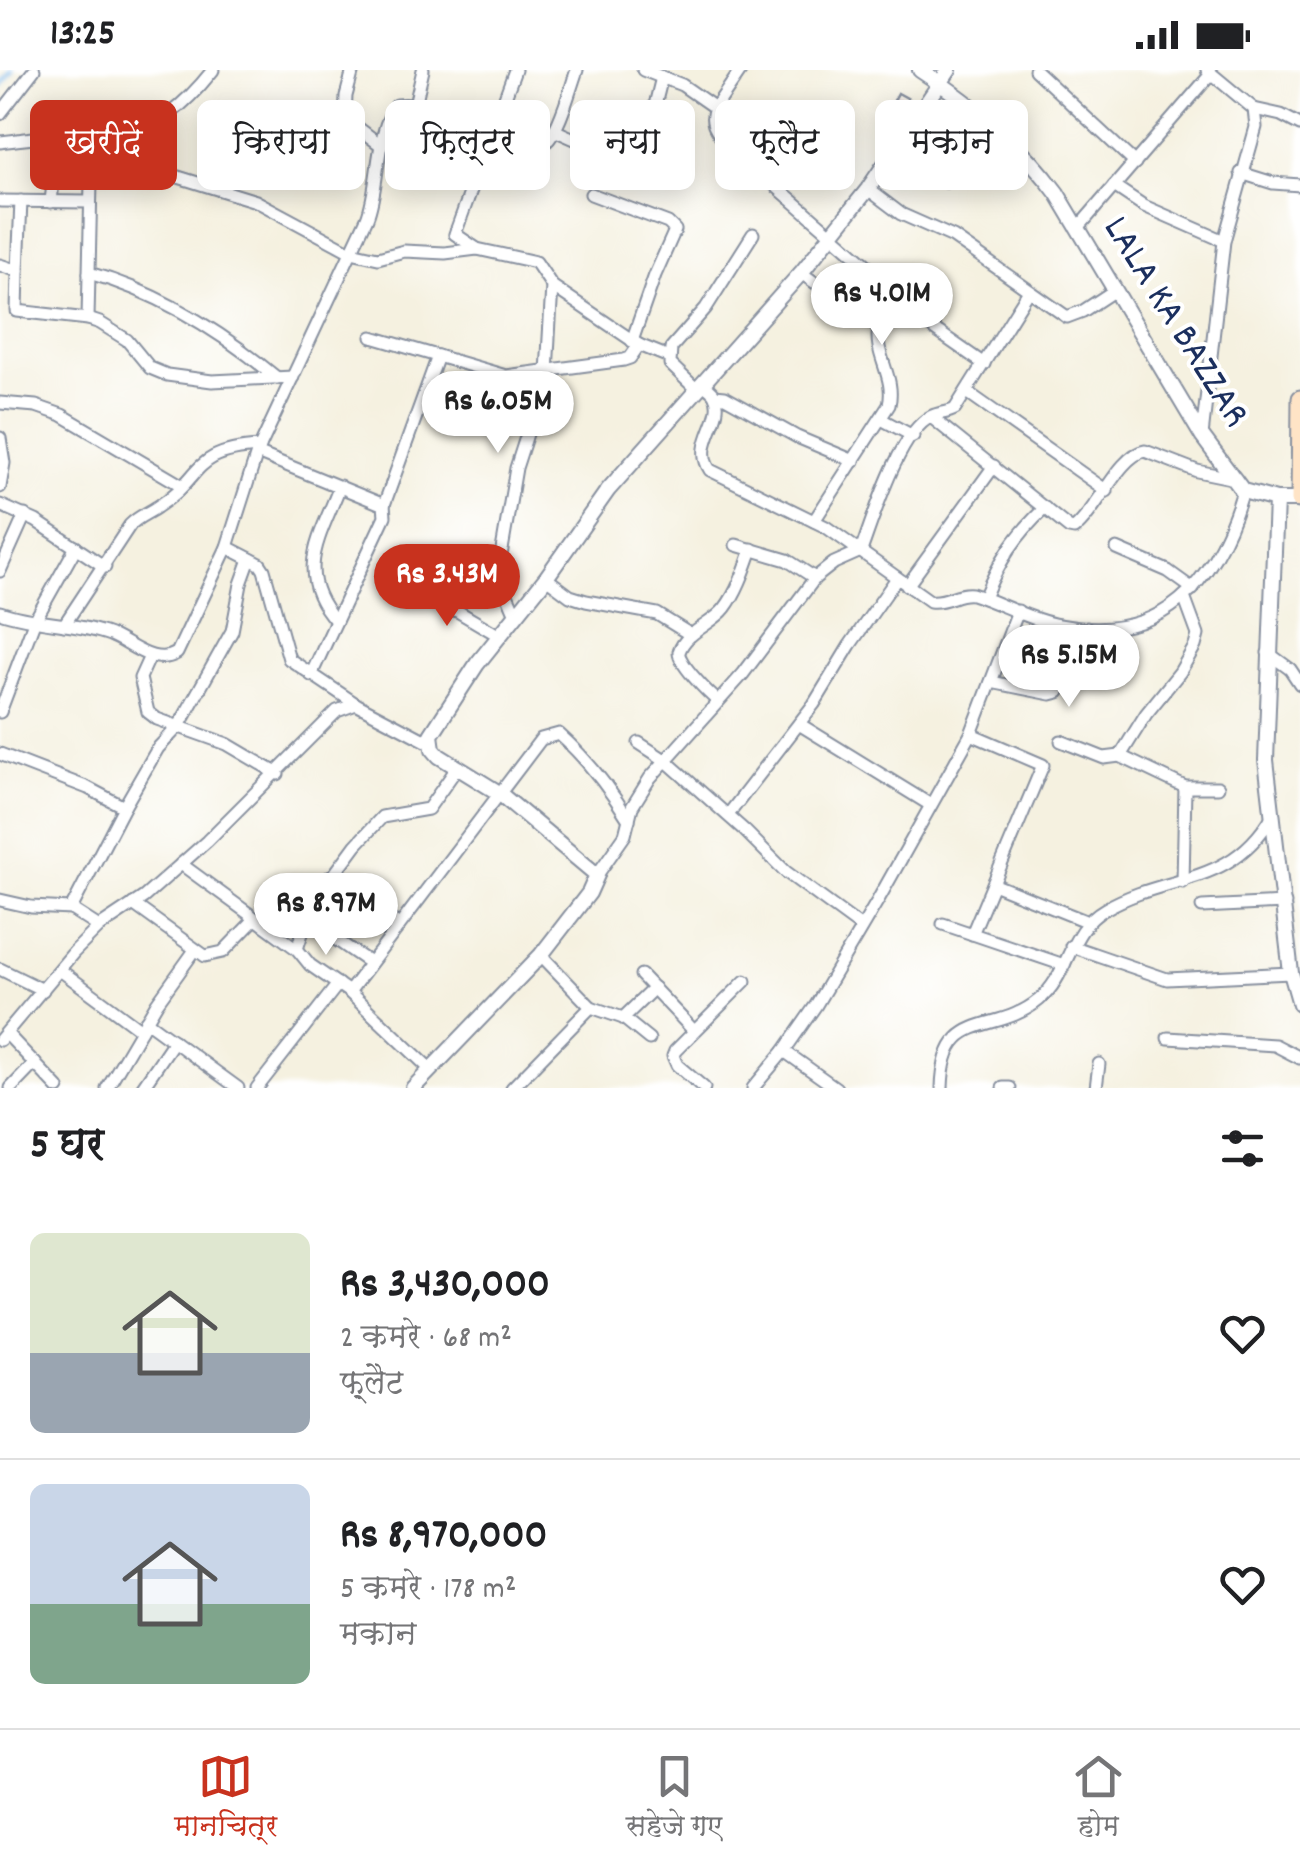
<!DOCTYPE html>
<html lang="hi">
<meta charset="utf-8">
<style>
body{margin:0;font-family:Dekko,"Playpen Sans Deva",sans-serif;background:#f6f6f6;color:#202124;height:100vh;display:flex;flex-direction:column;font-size:38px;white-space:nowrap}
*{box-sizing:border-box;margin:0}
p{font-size:32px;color:#757577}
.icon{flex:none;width:55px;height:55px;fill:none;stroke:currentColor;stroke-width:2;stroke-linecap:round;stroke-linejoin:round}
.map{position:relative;height:1018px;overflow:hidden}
.sheet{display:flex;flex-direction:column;background:#fff;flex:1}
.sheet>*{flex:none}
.guide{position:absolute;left:30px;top:30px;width:1240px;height:90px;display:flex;gap:20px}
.price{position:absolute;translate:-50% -85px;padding:0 22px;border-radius:35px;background:#fff;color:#222;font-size:32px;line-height:65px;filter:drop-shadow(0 2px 5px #0008)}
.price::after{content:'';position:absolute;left:50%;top:60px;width:30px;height:22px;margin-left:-15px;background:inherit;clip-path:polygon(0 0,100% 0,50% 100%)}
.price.on{background:#c8321e;color:#fff}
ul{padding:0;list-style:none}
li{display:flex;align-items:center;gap:30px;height:250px;padding:0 30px}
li+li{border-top:2px solid #e0e0e0}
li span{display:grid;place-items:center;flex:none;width:280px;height:200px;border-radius:15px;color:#555}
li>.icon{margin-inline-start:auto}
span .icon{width:120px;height:120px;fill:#fffc;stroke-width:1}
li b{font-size:42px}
h2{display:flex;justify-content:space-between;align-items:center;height:120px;padding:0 30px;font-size:42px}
.chip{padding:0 35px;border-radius:15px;background:#fff;box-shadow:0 5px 25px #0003;font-size:35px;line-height:90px}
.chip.on{background:#c8321e;color:#fff}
.status{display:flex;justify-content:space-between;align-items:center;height:70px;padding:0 50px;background:#fff;direction:ltr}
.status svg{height:28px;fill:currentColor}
.dock{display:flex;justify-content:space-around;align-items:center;height:140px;border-top:2px solid #e0e0e0;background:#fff;font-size:28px;color:#757577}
.dock a{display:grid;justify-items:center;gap:5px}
.dock .on{color:#c8321e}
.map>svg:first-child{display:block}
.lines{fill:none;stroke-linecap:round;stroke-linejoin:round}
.stream{stroke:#7bbcf0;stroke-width:4}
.building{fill:url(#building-back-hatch)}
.minor-casing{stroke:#88909f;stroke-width:15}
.tertiary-casing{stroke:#88909f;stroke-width:18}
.secondary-casing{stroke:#88909f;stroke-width:19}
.minor{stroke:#fff;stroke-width:11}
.tertiary{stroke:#fff;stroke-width:14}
.secondary{stroke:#ffe4c6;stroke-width:15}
.labels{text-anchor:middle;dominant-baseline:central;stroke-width:8;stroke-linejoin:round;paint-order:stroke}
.street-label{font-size:38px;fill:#1b2f5e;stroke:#fff}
</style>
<div class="status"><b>13:25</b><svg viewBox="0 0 49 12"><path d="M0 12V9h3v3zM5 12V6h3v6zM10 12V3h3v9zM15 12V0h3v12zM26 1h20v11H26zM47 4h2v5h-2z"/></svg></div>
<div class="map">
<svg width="1300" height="1018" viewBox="0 0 1300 1018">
<defs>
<pattern id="building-back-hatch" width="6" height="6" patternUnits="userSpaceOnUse" patternTransform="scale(2.5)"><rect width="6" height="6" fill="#e2aed6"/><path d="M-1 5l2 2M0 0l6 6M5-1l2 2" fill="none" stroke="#c196ba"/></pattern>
</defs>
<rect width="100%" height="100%" fill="#fff"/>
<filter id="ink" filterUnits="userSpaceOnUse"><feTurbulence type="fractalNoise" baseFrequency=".01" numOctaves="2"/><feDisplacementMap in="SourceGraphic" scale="20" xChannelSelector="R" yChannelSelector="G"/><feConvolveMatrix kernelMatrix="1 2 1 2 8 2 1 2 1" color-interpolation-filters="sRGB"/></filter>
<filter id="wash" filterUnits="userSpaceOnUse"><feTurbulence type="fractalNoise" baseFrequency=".0048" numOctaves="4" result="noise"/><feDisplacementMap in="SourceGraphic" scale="40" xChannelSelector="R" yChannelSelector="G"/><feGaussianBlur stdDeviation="2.25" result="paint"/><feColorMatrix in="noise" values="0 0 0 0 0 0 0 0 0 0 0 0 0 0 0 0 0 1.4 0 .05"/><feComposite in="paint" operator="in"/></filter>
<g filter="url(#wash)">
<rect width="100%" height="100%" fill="#f5f1e0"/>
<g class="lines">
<!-- stream -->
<path class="stream" d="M 0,17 L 12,0"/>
</g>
<g id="blocks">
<!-- building -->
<path class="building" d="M 898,23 L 916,33 L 905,54 L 887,44 Z"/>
</g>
</g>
<g filter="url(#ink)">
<use href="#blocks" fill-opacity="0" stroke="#88909f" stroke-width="2.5"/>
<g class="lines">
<!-- minor casing -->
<g class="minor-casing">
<g id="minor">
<path d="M 353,0 L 346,26 L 345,48 L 382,76"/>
<path d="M 643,0 L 682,15 L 715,38 L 741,0"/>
<path d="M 1035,0 L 1135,93"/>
<path d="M 415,35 L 423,0"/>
<path d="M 715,38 C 709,51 715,59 723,70 L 876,203 L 908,241"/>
<path d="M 1254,39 L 1281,45 L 1300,55"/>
<path d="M 0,44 L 34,0"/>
<path d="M 554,60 L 629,93 L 637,93 L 648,63 L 662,7"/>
<path d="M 907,62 L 940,88 L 946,112"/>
<path d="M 0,72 C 18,70 37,67 55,66 C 73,65 92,69 110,67 C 155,63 186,34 213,0"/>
<path d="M 91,92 L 175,106 L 256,131 L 351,182 L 378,188 L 404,181 L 445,183 L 477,179"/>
<path d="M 425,101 L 445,45"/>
<path d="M 1241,103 L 1273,113 L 1300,115"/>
<path d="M 1114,116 L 1144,136 L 1224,171"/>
<path d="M 868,119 L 901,144 L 953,167 L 1067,247 L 1083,241 L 1115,220"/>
<path d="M 591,124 L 668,153 L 675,160 L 655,205 L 632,271"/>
<path d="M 0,131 L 89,132"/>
<path d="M 51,132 L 58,65"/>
<path d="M 1078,158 L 1211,4"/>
<path d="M 0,195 L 18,201 L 17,241 L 88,249 L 100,253 L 127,270 L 150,298 L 167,305 L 212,311 L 293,307"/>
<path d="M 18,201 L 21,131"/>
<path d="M 89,203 C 158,222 222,262 277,308"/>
<path d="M 801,203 L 879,257 L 892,243 L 908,241 L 984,294"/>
<path d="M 88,249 L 92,67"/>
<path d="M 372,267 L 506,306 L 624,290 L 630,288 L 639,275 L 552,216 L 536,192 L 477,179 L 455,164 L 515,0"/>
<path d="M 639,275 L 669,287"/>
<path d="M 703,314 C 707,318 713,321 715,326 C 726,348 692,374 710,400 L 826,457 L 930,531 C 948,533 956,522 972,524 C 1000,533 1030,550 1059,555 C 1164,575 1215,513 1243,421"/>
<path d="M 697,320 L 670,294 L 671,278 L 706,238 L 753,164"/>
<path d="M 967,322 L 1107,421"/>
<path d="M 715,326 L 725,327 L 797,367 L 854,391"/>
<path d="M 0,333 L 36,336 L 62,345 L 181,415"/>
<path d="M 931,347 L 1069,458 L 1074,459 C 1097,441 1120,384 1145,381 L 1197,401 L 1236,409"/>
<path d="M 881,349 L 913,366"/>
<path d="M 1202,366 L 1224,171 L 1256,57 L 1254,39 L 1207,0"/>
<path d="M 0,368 L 4,393 L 0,417"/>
<path d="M 257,383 L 384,435 L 385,446 L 311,605"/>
<path d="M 0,435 L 36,451 L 105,497"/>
<path d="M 384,435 L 438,286"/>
<path d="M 814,451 L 889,335 C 896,306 873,285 879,257"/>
<path d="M 736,475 L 787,490 L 815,508"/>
<path d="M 227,477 L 260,494 L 264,500 L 289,589 L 356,634"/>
<path d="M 1117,479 L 1168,501 L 1193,519"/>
<path d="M 0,501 L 25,445"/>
<path d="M 546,508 L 570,526 L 586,531 L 657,544 L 691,565"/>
<path d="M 907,516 L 994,396"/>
<path d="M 411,523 L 459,542 L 498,565"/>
<path d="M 984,528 C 999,491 1016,465 1045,438"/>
<path d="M 0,542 C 36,555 75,552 110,565 C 132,574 154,597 177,583 L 227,477 L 257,383 L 367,148 C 380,116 375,60 397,35 C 407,34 418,35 428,37 C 452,44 525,88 546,72 C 559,62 571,16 577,0"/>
<path d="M 516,545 L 498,503 L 516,398 L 547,302 L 552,216"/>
<path d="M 336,551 C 293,503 320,468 340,416"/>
<path d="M 64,555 L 130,455 C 139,446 147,444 157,437 C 205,407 189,381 260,377"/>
<path d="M 1268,583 L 1290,599 L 1300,614"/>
<path d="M 150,586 L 140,608 L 148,642 L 157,649 L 227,674 L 278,704"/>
<path d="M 991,612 L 1051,624 L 1059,622 L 1087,558"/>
<path d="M 718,631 C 709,624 677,592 679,582 C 685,562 713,554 725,538 C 738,521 745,499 752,479"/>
<path d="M 0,642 L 34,552 L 76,477"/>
<path d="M 799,654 L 929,734"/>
<path d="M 971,664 L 1043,695 L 972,864"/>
<path d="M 1061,671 L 1104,688 L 1120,686 L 1146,644 L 1180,602 L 1195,576 L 1198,565 L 1184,527"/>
<path d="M 639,673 L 665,690 L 744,760 L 786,802 L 861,857"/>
<path d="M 0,684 L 88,718 L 124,737"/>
<path d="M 1120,686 L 1185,717 L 1218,717"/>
<path d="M 728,745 L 814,634 L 850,575 L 897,508"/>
<path d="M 181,794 L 297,879 L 310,895 L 349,922 L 430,999"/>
<path d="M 597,805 L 625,765 L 632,737 L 650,708 L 743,604 L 815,508 L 834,493 L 861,481 C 873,449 899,361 932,346 C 939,343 948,343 955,339 L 1029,221"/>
<path d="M 331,806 L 399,855"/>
<path d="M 1183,812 L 1185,717"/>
<path d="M 993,814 L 1088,852"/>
<path d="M 0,830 L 31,837 L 71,839 L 99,857"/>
<path d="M 133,834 L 205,886 L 223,882 L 255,849"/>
<path d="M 1202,837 L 1285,833"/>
<path d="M 71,839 L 124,737 L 158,678 L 179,656 L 232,561 L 241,514 L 250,489"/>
<path d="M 306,849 L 370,893"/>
<path d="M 943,854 L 1064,895"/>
<path d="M 1071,876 L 1167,909 L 1291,903"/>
<path d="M 297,879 L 311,836 L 356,775 L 382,747 L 428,739 L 457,698"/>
<path d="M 0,899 L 43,920"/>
<path d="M 60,900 L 141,960"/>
<path d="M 641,905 L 694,961"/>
<path d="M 349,922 L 541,669 L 559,664 C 587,689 610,719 629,750"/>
<path d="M 591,937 L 623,948 L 654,918"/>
<path d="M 623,948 L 649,969"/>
<path d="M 146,951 L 238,1018"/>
<path d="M 7,964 L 58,1018"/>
<path d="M 1168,968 L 1275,975 L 1300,988"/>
<path d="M 0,970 L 74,882 L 99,857 L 144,827 L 207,771 L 337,641 L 356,634 L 430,673"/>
<path d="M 784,981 L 836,1018"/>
<path d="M 11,1018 L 35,993"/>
<path d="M 107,1018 L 157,933 L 195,880"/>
<path d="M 142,1018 L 174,971"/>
<path d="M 257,1018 L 338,914"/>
<path d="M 512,1018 L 591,937 L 541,885"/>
<path d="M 704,1018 L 677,995 L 673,986 L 675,981 L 745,911"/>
<path d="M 753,1018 L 784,981 L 816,935 L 878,830 L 971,664 L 1018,541"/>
<path d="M 942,1018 C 944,937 994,967 1039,930 C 1070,904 1068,860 1105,839 C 1169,802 1229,819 1273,745"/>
<path d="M 1003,1018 L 1010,1018"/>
<path d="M 1096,1018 L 1099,994"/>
</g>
</g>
<!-- tertiary casing -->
<g class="tertiary-casing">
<g id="tertiary">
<path d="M 920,0 C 971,33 1021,74 1057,123 L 1202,366 L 1243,421 L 1276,430 L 1300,430"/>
<path d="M 1276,430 L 1266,690 L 1291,903 L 1300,934"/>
<path d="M 413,1018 L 541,885 L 589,823 L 597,805 L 499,723 L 439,686 L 433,679 L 431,665 L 477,594 L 546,508 L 608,420 L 801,203 L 868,119 L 949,0"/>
</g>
</g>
<!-- secondary casing -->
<g class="secondary-casing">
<path id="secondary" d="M 1299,430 L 1300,328"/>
</g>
<!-- minor -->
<use href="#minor" class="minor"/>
<!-- tertiary -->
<use href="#tertiary" class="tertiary"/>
<!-- secondary -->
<use href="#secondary" class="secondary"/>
</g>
</g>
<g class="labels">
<!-- street labels -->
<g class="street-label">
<text transform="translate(1174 253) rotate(58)">LALA KA BAZZAR</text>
</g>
</g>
</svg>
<b class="price" style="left:882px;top:278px">Rs 4.01M</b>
<b class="price" style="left:498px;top:386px">Rs 6.05M</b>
<b class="price on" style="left:447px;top:559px">Rs 3.43M</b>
<b class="price" style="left:1069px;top:640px">Rs 5.15M</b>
<b class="price" style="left:326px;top:888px">Rs 8.97M</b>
<div class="guide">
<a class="chip on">खरीदें</a>
<a class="chip">किराया</a>
<a class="chip">फ़िल्टर</a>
<a class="chip">नया</a>
<a class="chip">फ़्लैट</a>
<a class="chip">मकान</a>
</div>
</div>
<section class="sheet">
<h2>5 घर<svg class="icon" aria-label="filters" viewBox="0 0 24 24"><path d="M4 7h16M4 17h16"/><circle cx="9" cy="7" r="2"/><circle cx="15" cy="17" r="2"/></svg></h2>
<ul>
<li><span style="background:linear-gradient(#dfe7d0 60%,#9aa5b1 0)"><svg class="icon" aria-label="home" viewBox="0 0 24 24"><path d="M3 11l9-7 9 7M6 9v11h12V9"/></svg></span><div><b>Rs 3,430,000</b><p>2 कमरे · 68 m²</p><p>फ़्लैट</p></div><svg class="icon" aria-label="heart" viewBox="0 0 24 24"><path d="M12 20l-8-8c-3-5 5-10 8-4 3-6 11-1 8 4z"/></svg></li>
<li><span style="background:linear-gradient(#c9d6e8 60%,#7fa58c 0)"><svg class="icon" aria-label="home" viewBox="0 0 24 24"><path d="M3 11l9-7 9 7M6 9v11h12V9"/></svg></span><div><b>Rs 8,970,000</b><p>5 कमरे · 178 m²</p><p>मकान</p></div><svg class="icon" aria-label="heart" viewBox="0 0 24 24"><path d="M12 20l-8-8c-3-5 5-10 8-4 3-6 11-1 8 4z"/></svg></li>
</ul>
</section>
<nav class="dock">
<a class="on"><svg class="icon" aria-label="map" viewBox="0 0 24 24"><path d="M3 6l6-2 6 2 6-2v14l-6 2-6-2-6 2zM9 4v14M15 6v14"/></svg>मानचित्र</a>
<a><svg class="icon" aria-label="saved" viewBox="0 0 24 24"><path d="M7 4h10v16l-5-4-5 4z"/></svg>सहेजे गए</a>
<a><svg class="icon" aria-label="home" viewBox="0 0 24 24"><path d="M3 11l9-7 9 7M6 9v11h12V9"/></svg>होम</a>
</nav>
